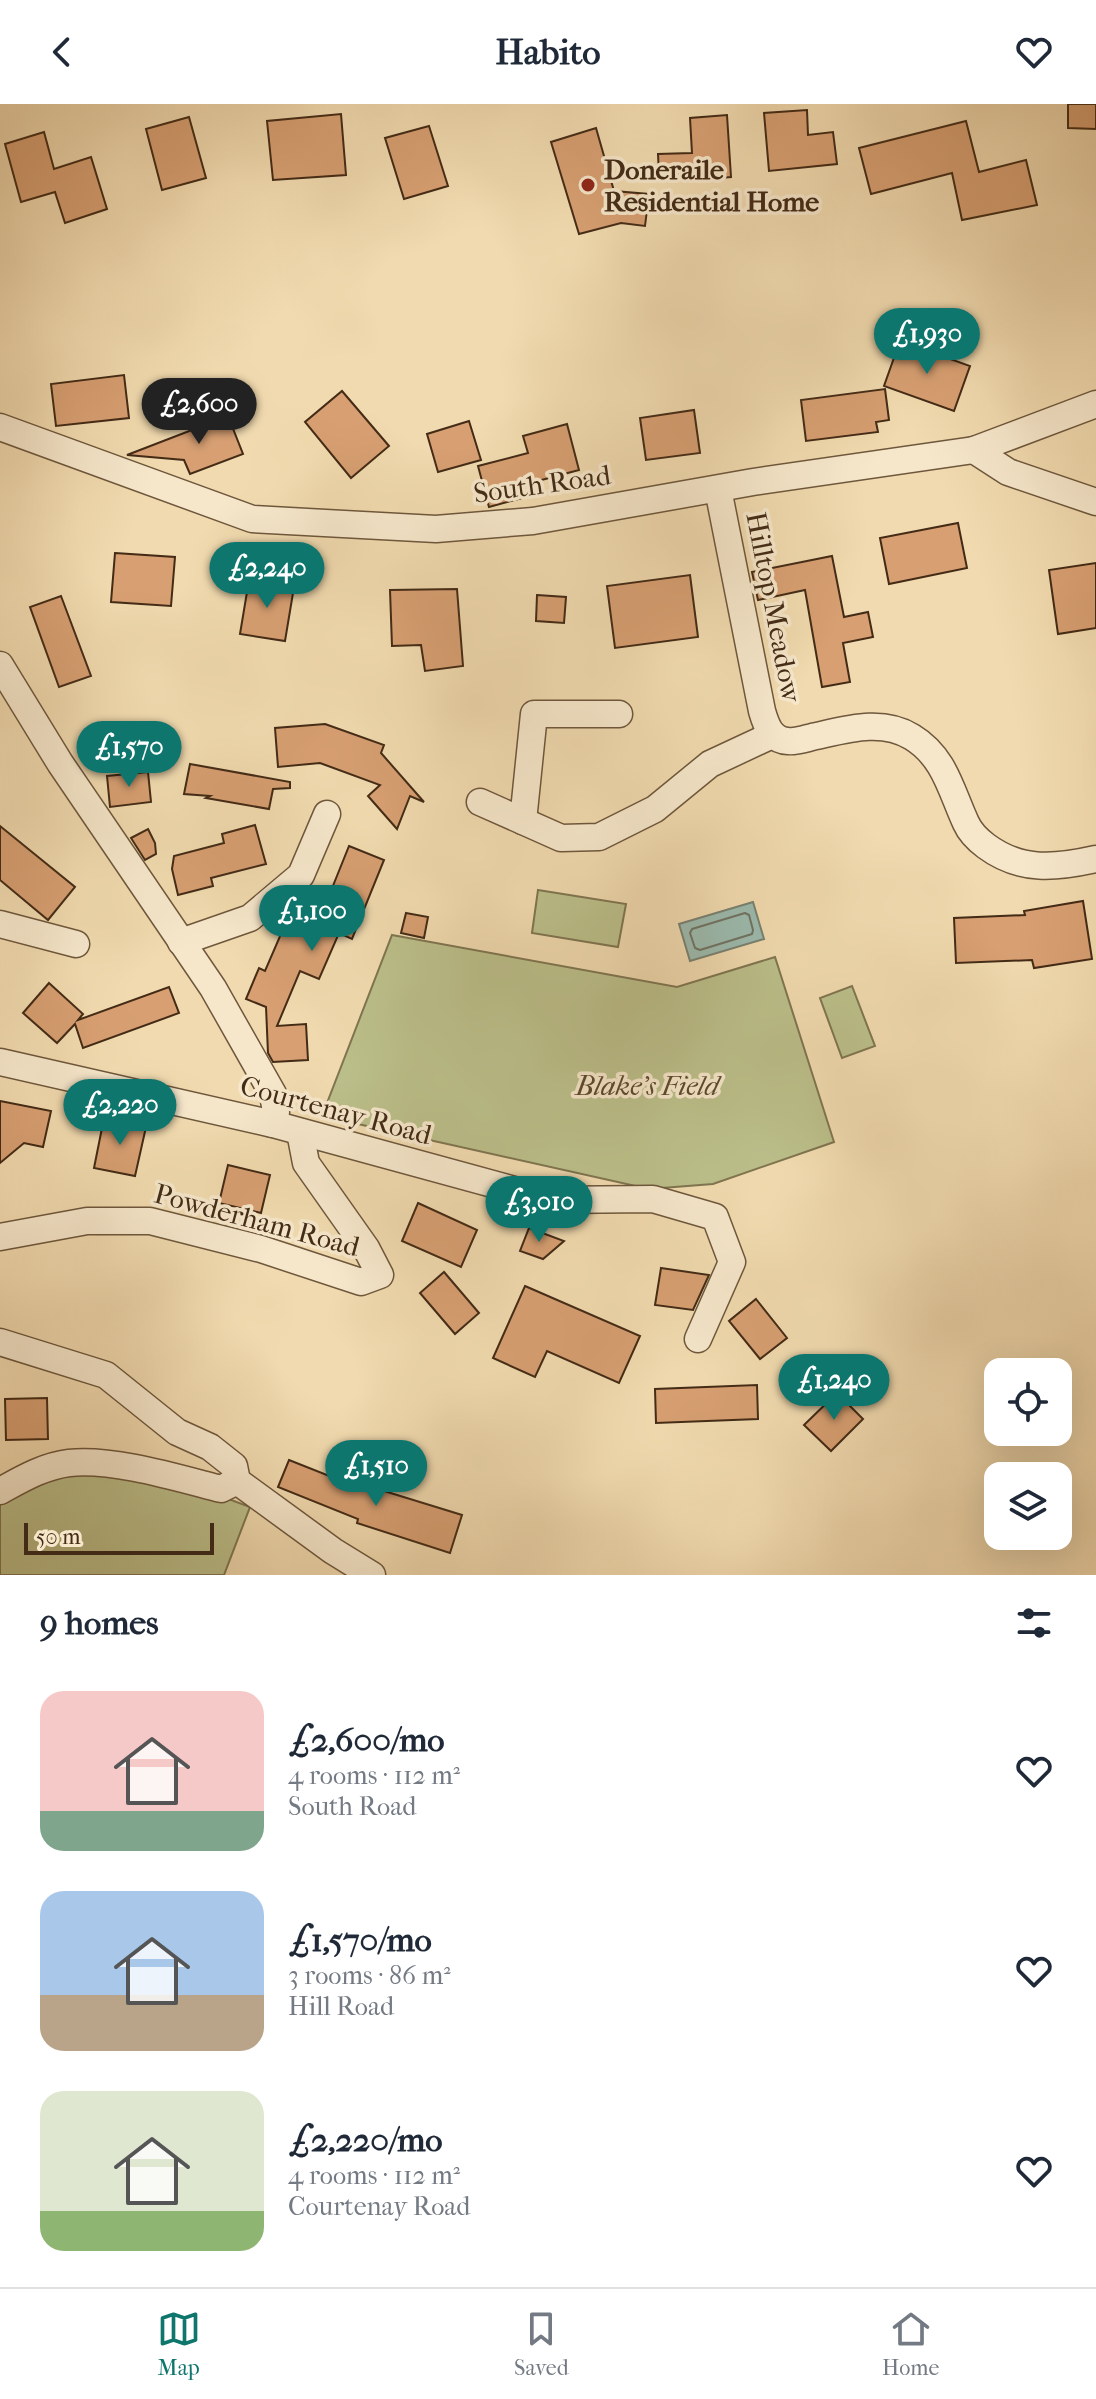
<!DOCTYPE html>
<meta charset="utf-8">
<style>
body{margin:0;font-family:"IM FELL French Canon",serif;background:#f2f2f3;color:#1f2937;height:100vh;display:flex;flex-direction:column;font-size:30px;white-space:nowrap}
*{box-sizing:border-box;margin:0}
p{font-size:26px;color:#747a83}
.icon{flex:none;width:44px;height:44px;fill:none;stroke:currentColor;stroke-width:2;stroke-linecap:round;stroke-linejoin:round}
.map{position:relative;height:1471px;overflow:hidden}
.side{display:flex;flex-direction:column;background:#fff;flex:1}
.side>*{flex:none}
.buttons{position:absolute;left:984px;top:1254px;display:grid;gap:16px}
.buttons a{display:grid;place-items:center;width:88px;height:88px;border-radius:16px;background:#fff;box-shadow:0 8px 32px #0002;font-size:40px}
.scale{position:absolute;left:24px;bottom:20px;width:190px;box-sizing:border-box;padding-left:8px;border:4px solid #432b16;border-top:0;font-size:22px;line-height:28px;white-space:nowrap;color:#432b16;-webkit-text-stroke:6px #f6e7cb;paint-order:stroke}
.price{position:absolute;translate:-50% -68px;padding:0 18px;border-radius:28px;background:#0f766e;color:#fff;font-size:26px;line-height:52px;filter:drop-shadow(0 2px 4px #0008)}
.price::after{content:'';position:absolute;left:50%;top:48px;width:24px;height:18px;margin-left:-12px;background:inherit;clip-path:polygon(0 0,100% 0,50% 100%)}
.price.active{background:#222;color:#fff}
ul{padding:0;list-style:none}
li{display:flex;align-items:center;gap:24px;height:200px;padding:0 40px}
li span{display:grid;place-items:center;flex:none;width:224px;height:160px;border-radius:24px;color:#555}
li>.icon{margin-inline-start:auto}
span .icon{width:96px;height:96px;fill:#fffc;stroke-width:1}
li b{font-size:34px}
h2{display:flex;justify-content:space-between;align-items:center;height:96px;padding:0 40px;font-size:34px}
header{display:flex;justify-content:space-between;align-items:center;height:104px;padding:0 40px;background:#fff;font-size:36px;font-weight:800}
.dock{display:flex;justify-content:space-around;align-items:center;height:112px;border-top:2px solid #e0e1e3;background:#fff;font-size:22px;color:#747a83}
.dock a{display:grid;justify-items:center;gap:4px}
.dock .active{color:#0f766e}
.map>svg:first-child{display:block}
.green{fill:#bbbf8a;stroke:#7f7550;stroke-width:2}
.water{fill:#9bbaae;stroke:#788171;stroke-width:2}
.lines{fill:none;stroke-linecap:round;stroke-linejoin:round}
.shore{stroke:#6f7262;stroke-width:2}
.building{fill:#d79f72;stroke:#432b16;stroke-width:2}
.street-casing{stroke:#6e573c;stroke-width:29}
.street{stroke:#f6e7cb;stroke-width:26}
.poi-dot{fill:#8f2418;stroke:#f6e7cb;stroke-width:3}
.labels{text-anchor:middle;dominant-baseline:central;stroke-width:7;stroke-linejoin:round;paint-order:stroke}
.poi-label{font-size:28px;font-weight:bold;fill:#432b16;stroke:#f6e7cb;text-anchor:start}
.street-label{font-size:28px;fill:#432b16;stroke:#f6e7cb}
.park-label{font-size:28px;font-style:italic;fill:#5b492d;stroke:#f6e7cb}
</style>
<header><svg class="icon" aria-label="back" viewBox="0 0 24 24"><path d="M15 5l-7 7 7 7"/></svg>Habito<svg class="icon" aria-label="heart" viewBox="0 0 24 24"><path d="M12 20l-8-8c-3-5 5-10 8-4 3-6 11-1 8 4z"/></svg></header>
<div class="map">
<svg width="1096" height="1471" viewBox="0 0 1096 1471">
<rect width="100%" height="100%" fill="#f1daaf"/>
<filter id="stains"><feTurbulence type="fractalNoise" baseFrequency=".0025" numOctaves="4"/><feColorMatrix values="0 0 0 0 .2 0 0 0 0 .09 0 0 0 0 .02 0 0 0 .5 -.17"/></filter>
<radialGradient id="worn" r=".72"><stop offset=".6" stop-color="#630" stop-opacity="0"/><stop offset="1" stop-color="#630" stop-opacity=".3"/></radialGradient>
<!-- green -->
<g class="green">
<path d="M 538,786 L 626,800 L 618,843 L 532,829 Z"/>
<path d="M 392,831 L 677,883 L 775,853 L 834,1038 L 713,1080 L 649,1085 L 322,1012 Z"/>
<path d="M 852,882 L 875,942 L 842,954 L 820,894 Z"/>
<path d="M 104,1370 L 218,1391 L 250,1403 L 224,1471 L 0,1471 L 0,1395 L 52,1372 Z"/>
</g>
<!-- water -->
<path class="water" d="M 753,798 L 764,835 L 690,857 L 679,820 Z"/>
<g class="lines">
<!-- shore -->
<path class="shore" d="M 745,809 L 749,811 L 753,826 L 752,830 L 700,846 L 695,844 L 690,829 L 692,825 Z"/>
</g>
<!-- building -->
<g class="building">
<path d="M 1068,0 L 1096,0 L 1096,25 L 1068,24 Z"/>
<path d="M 807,6 L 808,31 L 833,28 L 837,60 L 769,67 L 764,9 Z"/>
<path d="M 341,10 L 346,71 L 273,76 L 267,17 Z"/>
<path d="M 727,11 L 731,73 L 693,76 L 693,68 L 659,72 L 658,50 L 692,49 L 690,14 Z"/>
<path d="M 189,13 L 206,74 L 162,86 L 146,25 Z"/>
<path d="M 966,17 L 979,68 L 1026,56 L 1037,101 L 962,116 L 952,69 L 871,90 L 859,44 Z"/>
<path d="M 429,22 L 448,82 L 404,95 L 385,34 Z"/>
<path d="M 596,24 L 614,87 L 649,90 L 645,122 L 621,119 L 579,130 L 551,38 Z"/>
<path d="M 44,28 L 54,65 L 91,53 L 107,105 L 65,119 L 55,88 L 21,98 L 5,40 Z"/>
<path d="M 900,237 L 970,262 L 954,307 L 884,282 Z"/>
<path d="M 124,271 L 129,314 L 56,322 L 51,280 Z"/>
<path d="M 885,285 L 889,316 L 876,318 L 878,328 L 806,337 L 801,296 Z"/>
<path d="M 342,287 L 389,342 L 351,374 L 305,318 Z"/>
<path d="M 694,306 L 700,349 L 646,356 L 640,314 Z"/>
<path d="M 228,312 L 243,350 L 190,370 L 184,356 L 127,351 Z"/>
<path d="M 469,317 L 481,356 L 438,368 L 427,330 Z"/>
<path d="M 567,320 L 579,366 L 519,382 L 522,394 L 489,403 L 478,362 L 528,349 L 523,332 Z"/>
<path d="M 958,419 L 967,464 L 889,480 L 880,434 Z"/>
<path d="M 115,449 L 175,453 L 171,502 L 111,498 Z"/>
<path d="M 832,452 L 844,513 L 868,508 L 873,533 L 843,539 L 850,578 L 822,583 L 805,486 L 758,496 L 752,468 Z"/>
<path d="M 1096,459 L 1096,524 L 1058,530 L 1049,466 Z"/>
<path d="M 690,471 L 698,533 L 615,544 L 607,482 Z"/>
<path d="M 249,476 L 294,483 L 285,537 L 240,530 Z"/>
<path d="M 457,485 L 463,562 L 425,567 L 421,541 L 392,542 L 390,486 Z"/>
<path d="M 537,491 L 566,493 L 564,519 L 536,517 Z"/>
<path d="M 61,492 L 91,572 L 59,583 L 30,503 Z"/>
<path d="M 325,620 L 384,641 L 381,649 L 424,698 L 410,692 L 397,725 L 368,692 L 380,681 L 320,659 L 278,663 L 275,624 Z"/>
<path d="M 190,660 L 290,678 L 290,684 L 273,685 L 269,705 L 206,694 L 210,692 L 184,690 Z"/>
<path d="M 148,668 L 151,698 L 110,703 L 107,672 Z"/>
<path d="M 255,721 L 266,760 L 211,774 L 213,782 L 178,791 L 172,765 L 174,752 L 224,739 L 222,730 Z"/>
<path d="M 0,722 L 75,783 L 48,816 L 0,776 Z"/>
<path d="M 148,725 L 155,739 L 156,750 L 145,756 L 131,734 Z"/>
<path d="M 349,742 L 384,756 L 352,835 L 339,829 L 319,875 L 300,867 L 277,922 L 306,920 L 308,956 L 273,958 L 268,949 L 266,903 L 246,895 L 259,864 L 265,867 L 284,823 L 312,834 Z"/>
<path d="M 1083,797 L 1092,855 L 1034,864 L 1032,856 L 956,859 L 954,814 L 1025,811 L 1024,807 Z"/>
<path d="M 406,809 L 428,813 L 424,834 L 401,829 Z"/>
<path d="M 49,879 L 83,910 L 78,916 L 169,883 L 179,909 L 83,944 L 75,920 L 57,939 L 23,909 Z"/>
<path d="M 0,997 L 51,1007 L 43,1043 L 24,1039 L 0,1059 Z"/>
<path d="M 104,1014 L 146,1023 L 135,1072 L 94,1064 Z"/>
<path d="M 228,1061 L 270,1071 L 261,1109 L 219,1099 Z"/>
<path d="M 418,1099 L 477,1126 L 461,1163 L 402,1137 Z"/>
<path d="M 529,1124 L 564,1137 L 543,1155 L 520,1147 Z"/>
<path d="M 661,1164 L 709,1171 L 693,1206 L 655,1201 Z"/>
<path d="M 444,1168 L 479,1209 L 455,1230 L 420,1189 Z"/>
<path d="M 525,1182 L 640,1232 L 619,1279 L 547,1247 L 535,1273 L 493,1254 Z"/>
<path d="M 756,1195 L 787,1234 L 760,1255 L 729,1217 Z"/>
<path d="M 757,1281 L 758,1315 L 656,1319 L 655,1285 Z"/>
<path d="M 837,1289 L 863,1315 L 831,1347 L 804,1321 Z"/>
<path d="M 47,1294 L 48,1335 L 6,1336 L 5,1295 Z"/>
<path d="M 289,1356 L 367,1387 L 368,1382 L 462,1411 L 450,1449 L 357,1419 L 358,1415 L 278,1383 Z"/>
</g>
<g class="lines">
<!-- street casing -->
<g class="street-casing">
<g id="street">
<path d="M 0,323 L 252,415 L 436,425 L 533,417 L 753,378 L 974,346 L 1096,300"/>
<path d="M 974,346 L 1008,368 L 1096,398"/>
<path d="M 718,385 L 762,607 C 766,621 771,636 788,637 C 795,638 804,635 812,633 C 845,626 881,614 912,633 C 945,653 951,687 966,719 C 970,728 978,736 986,742 C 1021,768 1056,764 1096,755"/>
<path d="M 0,561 L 60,659 L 213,884 L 273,990 L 276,1008 L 273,1020"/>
<path d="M 480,698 L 561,734 L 599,733 L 655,705 L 710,660 L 772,631"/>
<path d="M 523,717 L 534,610 L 619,610"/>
<path d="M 0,820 L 76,840"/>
<path d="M 181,838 L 250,814 L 301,771 L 327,710"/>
<path d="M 0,958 L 273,1020 L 551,1096 L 653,1095 L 715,1113 L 732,1158 L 698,1235"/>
<path d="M 0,1133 L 87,1117 L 150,1117 L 261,1145 L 361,1178 L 380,1171 L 366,1144 L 306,1059 L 300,1028"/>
<path d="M 0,1238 L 106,1271 L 177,1328 L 210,1343 L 234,1362 L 237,1377"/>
<path d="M 237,1377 L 333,1447 L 372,1471"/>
<path d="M 0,1387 C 22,1375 44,1362 69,1359 C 113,1354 178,1374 221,1385 L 237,1377"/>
</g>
</g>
<!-- street -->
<use href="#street" class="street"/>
</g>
<!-- markers -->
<circle class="poi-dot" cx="588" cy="81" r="8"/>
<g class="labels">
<!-- poi labels -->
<g class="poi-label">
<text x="604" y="65">Doneraile<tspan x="604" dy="32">Residential Home</tspan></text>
</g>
<!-- street labels -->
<g class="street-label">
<text transform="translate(542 380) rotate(-8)">South Road</text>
<text transform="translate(774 503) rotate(79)">Hilltop Meadow</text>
<text transform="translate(336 1006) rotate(15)">Courtenay Road</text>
<text transform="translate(257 1116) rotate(15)">Powderham Road</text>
</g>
<!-- park labels -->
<g class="park-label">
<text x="647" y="981">Blake's Field</text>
</g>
</g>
<rect width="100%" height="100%" filter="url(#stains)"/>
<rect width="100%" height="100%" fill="url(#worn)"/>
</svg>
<div class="buttons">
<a><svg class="icon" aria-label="locate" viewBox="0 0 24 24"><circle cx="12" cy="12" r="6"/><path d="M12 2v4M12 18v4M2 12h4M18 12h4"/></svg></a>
<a><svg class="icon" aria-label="layers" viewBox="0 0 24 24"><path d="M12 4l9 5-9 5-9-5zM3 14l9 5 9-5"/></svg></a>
</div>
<div class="scale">50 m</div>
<b class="price" style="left:927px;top:272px">£1,930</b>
<b class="price active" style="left:199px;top:342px">£2,600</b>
<b class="price" style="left:267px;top:506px">£2,240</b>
<b class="price" style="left:129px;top:685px">£1,570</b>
<b class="price" style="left:312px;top:849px">£1,100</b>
<b class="price" style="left:120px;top:1043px">£2,220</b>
<b class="price" style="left:539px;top:1140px">£3,010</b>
<b class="price" style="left:834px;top:1318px">£1,240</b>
<b class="price" style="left:376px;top:1404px">£1,510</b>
</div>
<section class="side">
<h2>9 homes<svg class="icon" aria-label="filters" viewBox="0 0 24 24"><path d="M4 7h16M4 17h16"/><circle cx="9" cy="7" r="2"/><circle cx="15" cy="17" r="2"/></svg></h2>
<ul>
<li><span style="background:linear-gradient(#f6c9c9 75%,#7fa58c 0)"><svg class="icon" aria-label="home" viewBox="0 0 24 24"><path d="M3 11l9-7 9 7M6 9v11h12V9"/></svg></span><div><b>£2,600/mo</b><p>4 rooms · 112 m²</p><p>South Road</p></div><svg class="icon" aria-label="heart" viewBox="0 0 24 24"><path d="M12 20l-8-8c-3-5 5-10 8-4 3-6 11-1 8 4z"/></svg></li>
<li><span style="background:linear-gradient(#a9c7e8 65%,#b9a48a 0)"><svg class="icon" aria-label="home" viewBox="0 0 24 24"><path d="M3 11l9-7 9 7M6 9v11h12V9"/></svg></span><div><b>£1,570/mo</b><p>3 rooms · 86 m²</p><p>Hill Road</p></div><svg class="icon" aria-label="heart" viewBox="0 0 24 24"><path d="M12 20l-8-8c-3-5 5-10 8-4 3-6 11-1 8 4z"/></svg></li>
<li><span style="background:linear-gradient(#dfe7d0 75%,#8fb573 0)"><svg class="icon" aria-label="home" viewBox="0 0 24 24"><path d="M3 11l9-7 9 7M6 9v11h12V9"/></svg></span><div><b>£2,220/mo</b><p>4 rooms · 112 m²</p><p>Courtenay Road</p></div><svg class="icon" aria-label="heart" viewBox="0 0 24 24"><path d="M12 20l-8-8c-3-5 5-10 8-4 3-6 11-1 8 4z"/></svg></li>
</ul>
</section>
<nav class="dock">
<a class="active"><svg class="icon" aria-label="map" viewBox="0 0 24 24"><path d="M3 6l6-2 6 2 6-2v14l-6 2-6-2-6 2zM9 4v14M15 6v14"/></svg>Map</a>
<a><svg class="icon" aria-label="saved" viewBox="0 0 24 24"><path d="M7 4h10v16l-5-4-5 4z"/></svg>Saved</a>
<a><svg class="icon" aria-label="home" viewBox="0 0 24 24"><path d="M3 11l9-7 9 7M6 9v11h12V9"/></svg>Home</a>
</nav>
